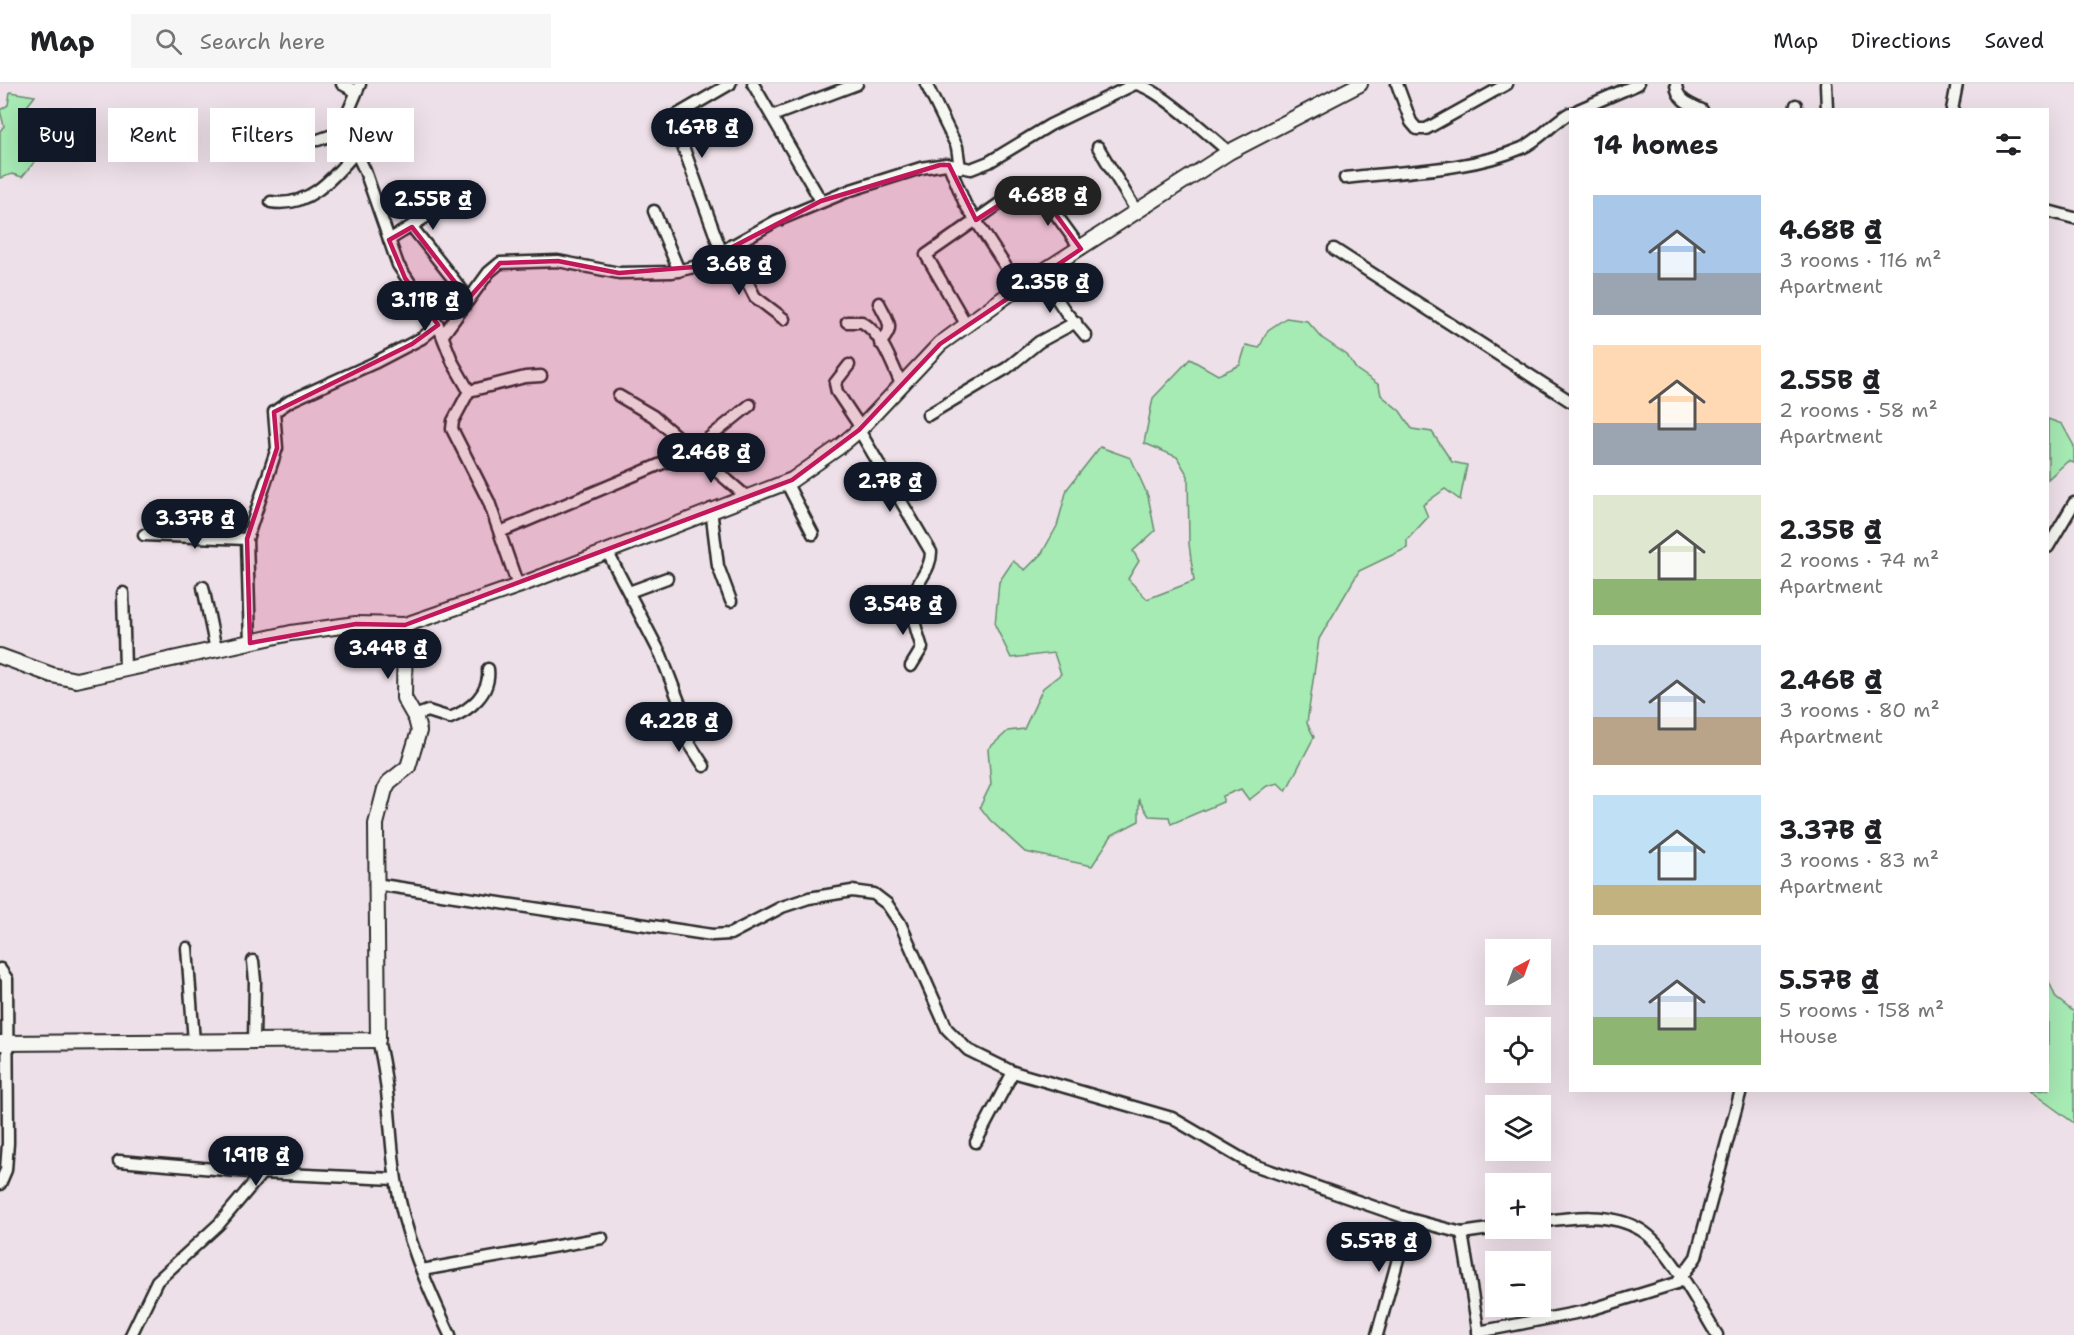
<!DOCTYPE html>
<meta charset="utf-8">
<style>
body{margin:0;font-family:"Shantell Sans",sans-serif;background:#f6f6f6;color:#202124;height:100vh;display:flex;flex-direction:column;font-size:22px;white-space:nowrap}
*{box-sizing:border-box;margin:0}
p{font-size:20px;color:#757577}
.icon{flex:none;width:33px;height:33px;fill:none;stroke:currentColor;stroke-width:2;stroke-linecap:round;stroke-linejoin:round}
.map{position:relative;flex:1;overflow:hidden}
.details{position:absolute;left:1569px;top:24px;width:480px;height:984px;display:flex;flex-direction:column;background:#fff;border-radius:0px;box-shadow:0 6px 24px #0002}
.details>*{flex:none}
.banner{position:absolute;left:18px;top:24px;width:570px;height:54px;display:flex;gap:12px}
.needle{width:39px;rotate:41deg}
.buttons{position:absolute;left:1485px;top:855px;display:grid;gap:12px}
.buttons a{display:grid;place-items:center;width:66px;height:66px;border-radius:0px;background:#fff;box-shadow:0 6px 24px #0002;font-size:30px}
.price{position:absolute;translate:-50% -51px;padding:0 14px;border-radius:21px;background:#111827;color:#fff;font-size:20px;line-height:39px;filter:drop-shadow(0 2px 3px #0008)}
.price::after{content:'';position:absolute;left:50%;top:36px;width:18px;height:14px;margin-left:-9px;background:inherit;clip-path:polygon(0 0,100% 0,50% 100%)}
.price.selected{background:#222;color:#fff}
ul{padding:0;list-style:none}
li{display:flex;align-items:center;gap:18px;height:150px;padding:0 24px}
li span{display:grid;place-items:center;flex:none;width:168px;height:120px;border-radius:0px;color:#555}
li>.icon{margin-inline-start:auto}
span .icon{width:72px;height:72px;fill:#fffc;stroke-width:1}
li b{font-size:26px}
h2{display:flex;justify-content:space-between;align-items:center;height:72px;padding:0 24px;font-size:26px}
.chip{padding:0 21px;border-radius:0px;background:#fff;box-shadow:0 6px 24px #0002;font-size:21px;line-height:54px}
.chip.selected{background:#111827;color:#fff}
header{display:flex;align-items:center;gap:36px;box-sizing:border-box;height:84px;padding:0 30px;background:#fff;border-bottom:2px solid #e0e0e0}
header strong{font-size:28px}
nav{display:flex;gap:33px;margin-inline-start:auto;font-size:21px}
.search{width:420px;height:54px;background:#f6f6f6;display:flex;align-items:center;gap:15px;box-sizing:border-box;padding:0 21px;border-radius:0px;color:#757577;font-size:22px}
.map>svg:first-child{display:block}
.green{fill:#a6eab4;stroke:#688a70;stroke-width:1.5}
.lines{fill:none;stroke-linecap:round;stroke-linejoin:round}
.street-casing{stroke:#2b2b2b;stroke-width:15}
.secondary-casing{stroke:#2b2b2b;stroke-width:18}
.street{stroke:#f6f6f2;stroke-width:10}
.secondary{stroke:#f6f6f2;stroke-width:14}
.marked{fill:#c2185b;fill-opacity:0.2;stroke:#c2185b;stroke-width:4.5;stroke-linejoin:round}
</style>
<header>
<strong>Map</strong>
<div class="search"><svg class="icon" aria-label="search" viewBox="0 0 24 24"><circle cx="10" cy="10" r="6"/><path d="M15 15l6 6"/></svg>Search here</div>
<nav><a>Map</a><a>Directions</a><a>Saved</a></nav>
</header>
<div class="map">
<svg width="2074" height="1251" viewBox="0 0 2074 1251">
<rect width="100%" height="100%" fill="#eee0e8"/>
<filter id="ink" filterUnits="userSpaceOnUse"><feTurbulence type="fractalNoise" baseFrequency=".0167" numOctaves="2"/><feDisplacementMap in="SourceGraphic" scale="12" xChannelSelector="R" yChannelSelector="G"/><feConvolveMatrix kernelMatrix="1 2 1 2 8 2 1 2 1" color-interpolation-filters="sRGB"/></filter>
<g filter="url(#ink)">
<!-- green -->
<g class="green">
<path d="M 10,8 L 35,12 L 24,26 L 34,38 L 42,69 L 22,93 L 12,90 L 0,94 L 0,47 L 4,42 L 0,26 L 8,21 Z"/>
<path d="M 1286,234 L 1307,237 L 1322,254 L 1347,271 L 1356,285 L 1379,301 L 1381,311 L 1400,327 L 1412,345 L 1432,348 L 1452,378 L 1467,381 L 1460,416 L 1445,405 L 1423,421 L 1428,433 L 1407,456 L 1407,464 L 1359,487 L 1319,555 L 1307,639 L 1314,653 L 1286,707 L 1278,699 L 1267,702 L 1249,716 L 1241,705 L 1223,712 L 1223,718 L 1171,740 L 1169,733 L 1149,732 L 1139,716 L 1139,737 L 1112,751 L 1092,782 L 1025,768 L 990,736 L 980,723 L 991,700 L 988,665 L 1008,647 L 1024,645 L 1043,604 L 1061,590 L 1054,569 L 1011,574 L 995,541 L 999,498 L 1013,477 L 1025,486 L 1042,469 L 1057,442 L 1067,405 L 1100,363 L 1131,374 L 1148,412 L 1155,447 L 1133,467 L 1139,477 L 1128,495 L 1147,515 L 1194,497 L 1189,460 L 1188,392 L 1177,373 L 1144,359 L 1153,314 L 1190,275 L 1218,291 L 1240,281 L 1246,261 L 1259,264 L 1268,246 Z"/>
<path d="M 2048,335 L 2062,340 L 2074,362 L 2074,379 L 2068,377 L 2048,395 Z"/>
<path d="M 2048,895 L 2056,914 L 2074,928 L 2074,1039 L 2030,1007 L 2048,1006 Z"/>
</g>
<g class="lines">
<!-- street casing -->
<g class="street-casing">
<g id="street">
<path d="M 342,0 L 355,7"/>
<path d="M 360,0 L 346,33 L 347,49 L 365,87 L 398,181 L 438,241 L 453,279 L 469,307 L 453,337 L 452,345 L 489,418 L 518,502"/>
<path d="M 753,0 L 821,117"/>
<path d="M 926,0 L 957,63 L 960,84"/>
<path d="M 1397,0 L 1411,38 L 1417,45 L 1426,45 L 1507,0"/>
<path d="M 1676,0 C 1677,16 1689,20 1702,26"/>
<path d="M 1826,0 L 1827,26"/>
<path d="M 1578,26 L 1638,0"/>
<path d="M 1795,26 L 1796,21"/>
<path d="M 1952,26 L 1957,0"/>
<path d="M 772,32 L 857,0"/>
<path d="M 302,56 L 318,56 L 347,46"/>
<path d="M 1098,63 L 1137,128"/>
<path d="M 949,81 L 965,120 L 1019,203"/>
<path d="M 1345,94 C 1403,87 1468,87 1522,64 C 1541,55 1553,38 1570,29"/>
<path d="M 271,118 C 309,124 333,94 355,69"/>
<path d="M 654,127 L 679,187"/>
<path d="M 2048,127 L 2074,134"/>
<path d="M 412,143 L 469,215"/>
<path d="M 389,156 L 442,123 L 454,110"/>
<path d="M 732,161 L 736,176 L 755,213 L 784,235"/>
<path d="M 1334,165 L 1570,317"/>
<path d="M 721,167 L 673,35 L 675,32 L 730,0"/>
<path d="M 1040,189 L 1065,227 L 1086,252"/>
<path d="M 879,219 C 888,237 896,244 880,259"/>
<path d="M 847,238 L 862,238 C 882,250 892,280 901,300"/>
<path d="M 966,240 L 926,171 L 1029,99 L 1034,100 L 1081,165"/>
<path d="M 443,251 L 489,188 L 500,179 L 558,177 L 619,189 L 672,188 L 694,183 L 776,137 L 851,106 L 921,84 L 946,80 L 971,85 L 989,78 L 1050,41 L 1135,0 C 1156,2 1211,53 1229,68"/>
<path d="M 849,281 L 835,299 L 837,308 L 861,344"/>
<path d="M 469,307 L 525,293 L 541,292"/>
<path d="M 619,312 L 653,332 L 748,414"/>
<path d="M 928,331 L 1007,284 L 1039,258 L 1076,238"/>
<path d="M 859,346 L 931,468 C 931,480 925,488 919,499 C 906,521 915,541 922,564 L 911,582"/>
<path d="M 786,398 L 813,450"/>
<path d="M 711,425 L 718,482 L 731,517"/>
<path d="M 500,448 L 694,366 L 750,321"/>
<path d="M 144,451 L 247,455"/>
<path d="M 2048,463 L 2074,419"/>
<path d="M 607,467 L 661,571 L 688,641 L 689,659 L 704,682"/>
<path d="M 203,503 L 216,566"/>
<path d="M 629,508 L 667,494"/>
<path d="M 123,509 L 125,585"/>
<path d="M 250,559 L 247,455 L 277,364 L 274,328 L 290,317 L 374,279 L 422,254 L 438,241"/>
<path d="M 414,632 L 428,627 L 450,634 C 470,626 491,609 488,585"/>
<path d="M 375,800 L 712,851 L 730,850 L 782,823 L 809,814 L 852,807 L 874,810 L 887,820 L 900,839 L 947,945 L 968,966 L 1013,988 L 1172,1034 L 1251,1080 L 1409,1135 L 1462,1149 L 1496,1144"/>
<path d="M 187,864 L 194,958"/>
<path d="M 253,877 L 255,897 L 254,957"/>
<path d="M 0,885 L 7,895 L 8,1059 L 6,1086 L 0,1100"/>
<path d="M 378,956 C 390,1002 389,1050 396,1096 C 404,1150 427,1202 450,1251"/>
<path d="M 976,1058 L 1013,988"/>
<path d="M 119,1077 L 262,1089 L 395,1095"/>
<path d="M 1540,1138 C 1572,1133 1612,1128 1641,1146 C 1669,1163 1699,1222 1717,1251"/>
<path d="M 1462,1149 L 1479,1251"/>
<path d="M 422,1186 L 602,1154"/>
<path d="M 1478,1248 L 1586,1227 L 1677,1199 L 1696,1173 L 1741,1006"/>
<path d="M 131,1251 L 157,1197 L 219,1140 L 262,1089"/>
<path d="M 1377,1251 L 1409,1135"/>
</g>
</g>
<!-- secondary casing -->
<g class="secondary-casing">
<g id="secondary">
<path d="M 0,572 L 52,591 L 76,596 L 291,549 L 356,540 L 405,541 L 518,502 L 792,396 L 839,363 L 859,346 L 940,260 L 1019,203 L 1229,68 L 1360,0"/>
<path d="M 0,959 L 378,956 L 376,740 L 385,705 L 389,698 L 408,683 L 419,647 L 416,635 L 404,614 L 405,541"/>
</g>
</g>
<!-- street -->
<use href="#street" class="street"/>
<!-- secondary -->
<use href="#secondary" class="secondary"/>
</g>
</g>
<!-- marked area -->
<path class="marked" d="M 940,81 L 949,81 L 976,136 L 1033,99 L 1081,165 L 940,260 L 859,346 L 792,396 L 405,541 L 356,540 L 250,559 L 247,455 L 277,364 L 274,328 L 412,260 L 438,241 L 405,194 L 389,156 L 412,143 L 468,215 L 500,179 L 558,177 L 619,189 L 694,183 L 821,117 Z"/>
</svg>
<div class="buttons">
<a><svg class="needle" viewBox="-14 -14 28 28"><path d="M0-13l5 13h-10z" fill="#e53935"/><path d="M0 13l5-13h-10z" fill="#757577"/></svg></a>
<a><svg class="icon" aria-label="locate" viewBox="0 0 24 24"><circle cx="12" cy="12" r="6"/><path d="M12 2v4M12 18v4M2 12h4M18 12h4"/></svg></a>
<a><svg class="icon" aria-label="layers" viewBox="0 0 24 24"><path d="M12 4l9 5-9 5-9-5zM3 14l9 5 9-5"/></svg></a>
<a>+</a>
<a>−</a>
</div>
<b class="price" style="left:702px;top:75px">1.67B ₫</b>
<b class="price selected" style="left:1048px;top:143px">4.68B ₫</b>
<b class="price" style="left:433px;top:147px">2.55B ₫</b>
<b class="price" style="left:739px;top:212px">3.6B ₫</b>
<b class="price" style="left:1050px;top:230px">2.35B ₫</b>
<b class="price" style="left:425px;top:248px">3.11B ₫</b>
<b class="price" style="left:711px;top:400px">2.46B ₫</b>
<b class="price" style="left:890px;top:429px">2.7B ₫</b>
<b class="price" style="left:195px;top:466px">3.37B ₫</b>
<b class="price" style="left:903px;top:552px">3.54B ₫</b>
<b class="price" style="left:388px;top:596px">3.44B ₫</b>
<b class="price" style="left:679px;top:669px">4.22B ₫</b>
<b class="price" style="left:256px;top:1103px">1.91B ₫</b>
<b class="price" style="left:1379px;top:1189px">5.57B ₫</b>
<div class="banner">
<a class="chip selected">Buy</a>
<a class="chip">Rent</a>
<a class="chip">Filters</a>
<a class="chip">New</a>
</div>
<section class="details">
<h2>14 homes<svg class="icon" aria-label="filters" viewBox="0 0 24 24"><path d="M4 7h16M4 17h16"/><circle cx="9" cy="7" r="2"/><circle cx="15" cy="17" r="2"/></svg></h2>
<ul>
<li><span style="background:linear-gradient(#a9c7e8 65%,#9aa5b1 0)"><svg class="icon" aria-label="home" viewBox="0 0 24 24"><path d="M3 11l9-7 9 7M6 9v11h12V9"/></svg></span><div><b>4.68B ₫</b><p>3 rooms · 116 m²</p><p>Apartment</p></div></li>
<li><span style="background:linear-gradient(#ffd9b3 65%,#9aa5b1 0)"><svg class="icon" aria-label="home" viewBox="0 0 24 24"><path d="M3 11l9-7 9 7M6 9v11h12V9"/></svg></span><div><b>2.55B ₫</b><p>2 rooms · 58 m²</p><p>Apartment</p></div></li>
<li><span style="background:linear-gradient(#dfe7d0 70%,#8fb573 0)"><svg class="icon" aria-label="home" viewBox="0 0 24 24"><path d="M3 11l9-7 9 7M6 9v11h12V9"/></svg></span><div><b>2.35B ₫</b><p>2 rooms · 74 m²</p><p>Apartment</p></div></li>
<li><span style="background:linear-gradient(#c9d6e8 60%,#b9a48a 0)"><svg class="icon" aria-label="home" viewBox="0 0 24 24"><path d="M3 11l9-7 9 7M6 9v11h12V9"/></svg></span><div><b>2.46B ₫</b><p>3 rooms · 80 m²</p><p>Apartment</p></div></li>
<li><span style="background:linear-gradient(#bfe0f5 75%,#c2b280 0)"><svg class="icon" aria-label="home" viewBox="0 0 24 24"><path d="M3 11l9-7 9 7M6 9v11h12V9"/></svg></span><div><b>3.37B ₫</b><p>3 rooms · 83 m²</p><p>Apartment</p></div></li>
<li><span style="background:linear-gradient(#c9d6e8 60%,#8fb573 0)"><svg class="icon" aria-label="home" viewBox="0 0 24 24"><path d="M3 11l9-7 9 7M6 9v11h12V9"/></svg></span><div><b>5.57B ₫</b><p>5 rooms · 158 m²</p><p>House</p></div></li>
</ul>
</section>
</div>
